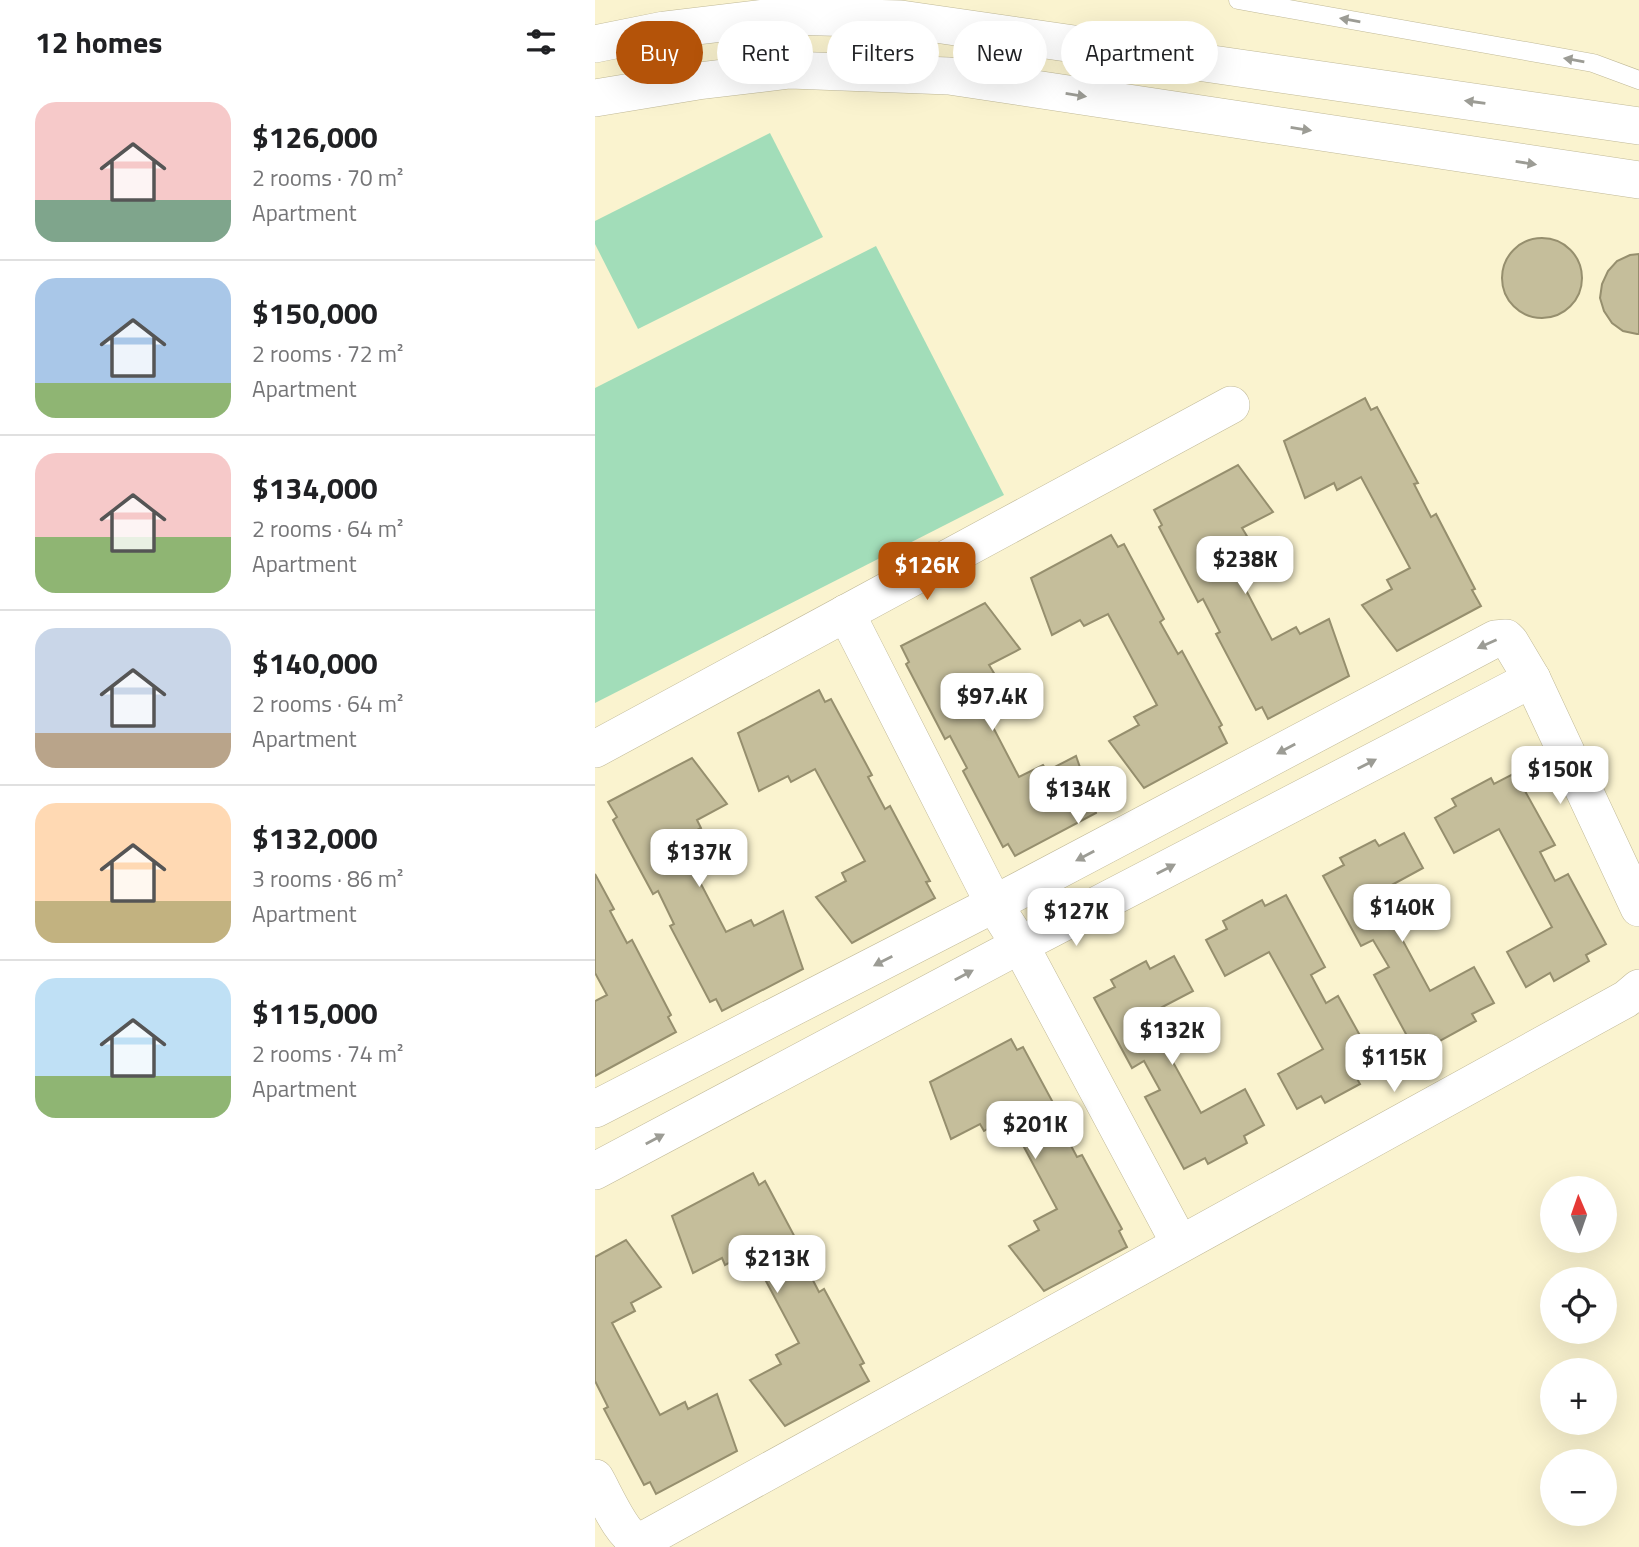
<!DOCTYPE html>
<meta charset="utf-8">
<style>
body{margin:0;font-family:"Titillium Web",sans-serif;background:#f6f6f6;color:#202124;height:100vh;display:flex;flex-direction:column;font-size:26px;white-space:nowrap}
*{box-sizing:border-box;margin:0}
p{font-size:23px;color:#757577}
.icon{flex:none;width:38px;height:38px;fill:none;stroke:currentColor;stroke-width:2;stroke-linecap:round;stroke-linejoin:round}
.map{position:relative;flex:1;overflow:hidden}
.sheet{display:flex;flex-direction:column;background:#fff;width:595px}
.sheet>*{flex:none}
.guide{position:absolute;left:21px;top:21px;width:665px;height:63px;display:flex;gap:14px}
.needle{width:46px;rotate:358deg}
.buttons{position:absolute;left:945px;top:1176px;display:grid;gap:14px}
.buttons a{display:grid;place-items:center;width:77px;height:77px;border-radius:50%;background:#fff;box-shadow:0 7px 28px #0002;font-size:35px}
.price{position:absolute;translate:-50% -60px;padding:0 16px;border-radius:14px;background:#fff;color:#222;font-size:23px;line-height:46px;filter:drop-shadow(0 2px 4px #0008)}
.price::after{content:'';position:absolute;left:50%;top:42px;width:21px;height:16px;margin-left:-10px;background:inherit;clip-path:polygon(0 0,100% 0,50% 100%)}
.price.selected{background:#b45309;color:#fff}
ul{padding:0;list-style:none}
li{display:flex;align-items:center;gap:21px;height:175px;padding:0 35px}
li+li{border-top:2px solid #e0e0e0}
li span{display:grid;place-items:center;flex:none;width:196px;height:140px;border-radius:21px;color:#555}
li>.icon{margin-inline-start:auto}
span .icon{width:84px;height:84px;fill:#fffc;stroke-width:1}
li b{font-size:30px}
h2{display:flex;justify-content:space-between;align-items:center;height:84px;padding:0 35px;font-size:30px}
.chip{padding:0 24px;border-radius:32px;background:#fff;box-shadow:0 7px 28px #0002;font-size:24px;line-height:63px}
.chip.selected{background:#b45309;color:#fff}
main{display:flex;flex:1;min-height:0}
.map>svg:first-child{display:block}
.green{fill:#a2ddb9}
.building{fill:#c5be9b;stroke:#968f6e;stroke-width:2}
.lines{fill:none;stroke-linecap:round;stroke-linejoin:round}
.lane-casing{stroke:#c0b997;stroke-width:19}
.street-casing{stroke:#c0b997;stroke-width:38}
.lane{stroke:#fff;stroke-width:18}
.street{stroke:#fff;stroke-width:37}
.oneway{fill:#9c9c95}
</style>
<main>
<section class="sheet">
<h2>12 homes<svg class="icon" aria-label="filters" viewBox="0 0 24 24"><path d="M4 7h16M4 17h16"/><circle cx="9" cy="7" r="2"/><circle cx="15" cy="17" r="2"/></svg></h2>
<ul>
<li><span style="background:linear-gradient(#f6c9c9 70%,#7fa58c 0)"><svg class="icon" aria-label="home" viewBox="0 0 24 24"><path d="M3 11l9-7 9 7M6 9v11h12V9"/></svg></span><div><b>$126,000</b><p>2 rooms · 70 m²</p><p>Apartment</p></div></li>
<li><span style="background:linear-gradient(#a9c7e8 75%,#8fb573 0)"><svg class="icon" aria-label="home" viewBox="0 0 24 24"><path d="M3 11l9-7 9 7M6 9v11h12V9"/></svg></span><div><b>$150,000</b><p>2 rooms · 72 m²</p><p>Apartment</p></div></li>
<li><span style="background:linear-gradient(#f6c9c9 60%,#8fb573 0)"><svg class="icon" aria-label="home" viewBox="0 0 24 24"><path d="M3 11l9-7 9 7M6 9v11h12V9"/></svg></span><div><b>$134,000</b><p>2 rooms · 64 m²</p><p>Apartment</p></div></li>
<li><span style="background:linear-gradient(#c9d6e8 75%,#b9a48a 0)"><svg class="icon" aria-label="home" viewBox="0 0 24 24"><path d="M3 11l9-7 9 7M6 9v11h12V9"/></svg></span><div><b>$140,000</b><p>2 rooms · 64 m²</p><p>Apartment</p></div></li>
<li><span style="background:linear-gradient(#ffd9b3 70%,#c2b280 0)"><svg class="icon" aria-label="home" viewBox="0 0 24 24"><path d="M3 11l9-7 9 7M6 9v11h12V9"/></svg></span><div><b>$132,000</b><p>3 rooms · 86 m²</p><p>Apartment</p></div></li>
<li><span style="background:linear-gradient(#bfe0f5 70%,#8fb573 0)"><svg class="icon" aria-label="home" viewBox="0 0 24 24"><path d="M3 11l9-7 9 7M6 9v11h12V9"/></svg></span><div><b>$115,000</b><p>2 rooms · 74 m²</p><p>Apartment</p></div></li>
</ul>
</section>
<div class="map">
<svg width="1044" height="1547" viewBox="0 0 1044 1547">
<rect width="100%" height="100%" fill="#faf3cf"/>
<!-- green -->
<g class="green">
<path d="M 175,133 L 228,237 L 43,329 L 0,244 L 0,221 Z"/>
<path d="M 281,246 L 409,495 L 0,703 L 0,388 Z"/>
</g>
<!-- building -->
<g class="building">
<circle cx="947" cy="278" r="40"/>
<path d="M 1044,254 L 1044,334 L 1042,334 L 1028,331 L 1017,323 L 1009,311 L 1005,298 L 1007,284 L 1013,271 L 1022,261 L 1035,255 Z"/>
<path d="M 770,398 L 776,410 L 782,407 L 823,483 L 819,484 L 836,517 L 841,514 L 880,589 L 877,590 L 886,606 L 802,651 L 767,605 L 797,589 L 792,580 L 815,568 L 766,477 L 742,490 L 739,483 L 710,498 L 689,441 Z"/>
<path d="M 643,465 L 678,512 L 647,528 L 652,536 L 629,548 L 677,640 L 701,627 L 705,634 L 734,619 L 754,676 L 673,719 L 667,707 L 661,710 L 621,634 L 625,632 L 608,599 L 603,602 L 564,527 L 567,525 L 559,510 Z"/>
<path d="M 516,535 L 523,547 L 529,544 L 569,619 L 565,622 L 583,654 L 587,651 L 627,725 L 624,727 L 632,743 L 549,788 L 514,741 L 544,725 L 539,717 L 562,705 L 513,614 L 489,626 L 485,620 L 457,635 L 436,578 Z"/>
<path d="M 390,603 L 425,649 L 394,665 L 399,673 L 376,685 L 424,777 L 448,765 L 452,771 L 481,756 L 501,813 L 420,856 L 413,844 L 408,847 L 368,771 L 372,768 L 355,736 L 350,739 L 311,664 L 314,662 L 306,646 Z"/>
<path d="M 224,690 L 230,702 L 236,699 L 277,775 L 273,777 L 290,809 L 295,806 L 335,881 L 331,882 L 340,898 L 257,943 L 221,897 L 251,881 L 247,873 L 270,861 L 220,769 L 196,782 L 193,776 L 164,791 L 143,733 Z"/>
<path d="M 97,758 L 132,804 L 102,820 L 106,828 L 83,840 L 131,932 L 156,920 L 159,926 L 188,911 L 208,969 L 127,1011 L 121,999 L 115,1002 L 75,926 L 79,924 L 63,891 L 58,894 L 18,820 L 22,817 L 13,802 Z"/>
<path d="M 920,773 L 960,845 L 945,852 L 960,881 L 973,874 L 1011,944 L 991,955 L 994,961 L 959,981 L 955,973 L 931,987 L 912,952 L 957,927 L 904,829 L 859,853 L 840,818 L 861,806 L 857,799 L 896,778 L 899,784 Z"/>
<path d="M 809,833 L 828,868 L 782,893 L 835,991 L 879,967 L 899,1003 L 877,1014 L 881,1021 L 843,1042 L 839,1036 L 818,1047 L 779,975 L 794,967 L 778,940 L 766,946 L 728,876 L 749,865 L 745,858 L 780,840 L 784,846 Z"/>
<path d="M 0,874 L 19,909 L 15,911 L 32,943 L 37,940 L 76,1015 L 73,1017 L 81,1032 L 0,1076 L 0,1001 L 12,995 L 0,973 Z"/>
<path d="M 691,895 L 730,967 L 716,975 L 731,1003 L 743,996 L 782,1066 L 761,1077 L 765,1084 L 730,1103 L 726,1096 L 702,1109 L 683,1074 L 728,1049 L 674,952 L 630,976 L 611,940 L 632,929 L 628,921 L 667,900 L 670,906 Z"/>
<path d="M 579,956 L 598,991 L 552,1015 L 606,1113 L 650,1089 L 669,1125 L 649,1136 L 652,1143 L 613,1164 L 610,1158 L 589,1169 L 550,1097 L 565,1090 L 549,1061 L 537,1068 L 499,998 L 520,987 L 516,980 L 551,961 L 555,969 Z"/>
<path d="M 416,1039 L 422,1050 L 428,1047 L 469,1123 L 465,1125 L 482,1157 L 487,1155 L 527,1229 L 524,1231 L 532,1247 L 449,1291 L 414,1246 L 444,1230 L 439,1221 L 462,1209 L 413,1117 L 389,1131 L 385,1124 L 356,1139 L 335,1082 Z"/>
<path d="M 158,1173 L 164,1185 L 170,1181 L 211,1258 L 207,1259 L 224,1292 L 229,1289 L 269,1363 L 265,1365 L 274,1381 L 190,1426 L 155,1380 L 186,1364 L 181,1355 L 204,1343 L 155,1251 L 130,1265 L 127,1258 L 98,1273 L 77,1216 Z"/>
<path d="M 31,1240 L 66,1287 L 36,1303 L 40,1311 L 17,1323 L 65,1415 L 90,1402 L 93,1409 L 122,1394 L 142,1451 L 61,1494 L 55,1482 L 49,1485 L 9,1409 L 13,1407 L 0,1381 L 0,1257 Z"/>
</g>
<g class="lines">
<!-- lane casing -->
<g class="lane-casing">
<path id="lane" d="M 643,0 L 998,63 L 1044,80"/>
</g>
<!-- street casing -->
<g class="street-casing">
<g id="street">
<path d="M 0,44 L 69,30 L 187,16 L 306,19 L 1044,126"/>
<path d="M 0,98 L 103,81 L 195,70 L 354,76 L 1044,180"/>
<path d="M 251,613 L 399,904 L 425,945 L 585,1244"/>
<path d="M 0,749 L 636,405"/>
<path d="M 0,1109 L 399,904 L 900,639 L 911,638 L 915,642 L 937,679 L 1044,908"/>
<path d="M 0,1171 L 425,945 L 937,679"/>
<path d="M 0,1478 C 10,1495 27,1537 45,1542 L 1031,999 L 1044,988"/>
</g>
</g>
<!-- lane -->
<use href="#lane" class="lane"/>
<!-- street -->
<use href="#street" class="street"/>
</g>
<!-- one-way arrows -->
<defs><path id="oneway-solid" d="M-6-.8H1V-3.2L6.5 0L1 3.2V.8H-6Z" transform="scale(1.75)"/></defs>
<g class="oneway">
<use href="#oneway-solid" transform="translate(755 20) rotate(-170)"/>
<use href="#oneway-solid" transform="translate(979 60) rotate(-170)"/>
<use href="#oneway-solid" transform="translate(481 95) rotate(9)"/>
<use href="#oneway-solid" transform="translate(880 102) rotate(-172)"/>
<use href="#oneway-solid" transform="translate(706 129) rotate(9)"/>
<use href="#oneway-solid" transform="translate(931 163) rotate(9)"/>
<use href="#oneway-solid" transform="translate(892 644) rotate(156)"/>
<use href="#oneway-solid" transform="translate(691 749) rotate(152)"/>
<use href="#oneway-solid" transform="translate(772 764) rotate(-27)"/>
<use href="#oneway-solid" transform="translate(490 856) rotate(152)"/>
<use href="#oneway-solid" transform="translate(571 869) rotate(-27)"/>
<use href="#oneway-solid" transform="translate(288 961) rotate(153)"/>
<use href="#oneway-solid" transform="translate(369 975) rotate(-28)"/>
<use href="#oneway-solid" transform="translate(60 1139) rotate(-28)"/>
</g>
</svg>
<div class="buttons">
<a><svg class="needle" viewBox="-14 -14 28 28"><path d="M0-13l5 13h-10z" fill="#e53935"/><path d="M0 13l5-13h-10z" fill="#757577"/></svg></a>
<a><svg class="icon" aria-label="locate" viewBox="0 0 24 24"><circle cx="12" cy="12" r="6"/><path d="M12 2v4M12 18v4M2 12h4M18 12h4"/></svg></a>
<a>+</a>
<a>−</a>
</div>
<b class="price" style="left:650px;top:596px">$238K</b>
<b class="price selected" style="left:332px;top:602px">$126K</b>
<b class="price" style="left:397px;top:733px">$97.4K</b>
<b class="price" style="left:965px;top:806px">$150K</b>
<b class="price" style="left:483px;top:826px">$134K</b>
<b class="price" style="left:104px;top:889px">$137K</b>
<b class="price" style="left:807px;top:944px">$140K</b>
<b class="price" style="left:481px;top:948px">$127K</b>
<b class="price" style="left:577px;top:1067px">$132K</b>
<b class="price" style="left:799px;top:1094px">$115K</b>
<b class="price" style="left:440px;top:1161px">$201K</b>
<b class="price" style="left:182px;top:1295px">$213K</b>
<div class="guide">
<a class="chip selected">Buy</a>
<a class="chip">Rent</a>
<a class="chip">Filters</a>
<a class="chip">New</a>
<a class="chip">Apartment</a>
</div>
</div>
</main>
